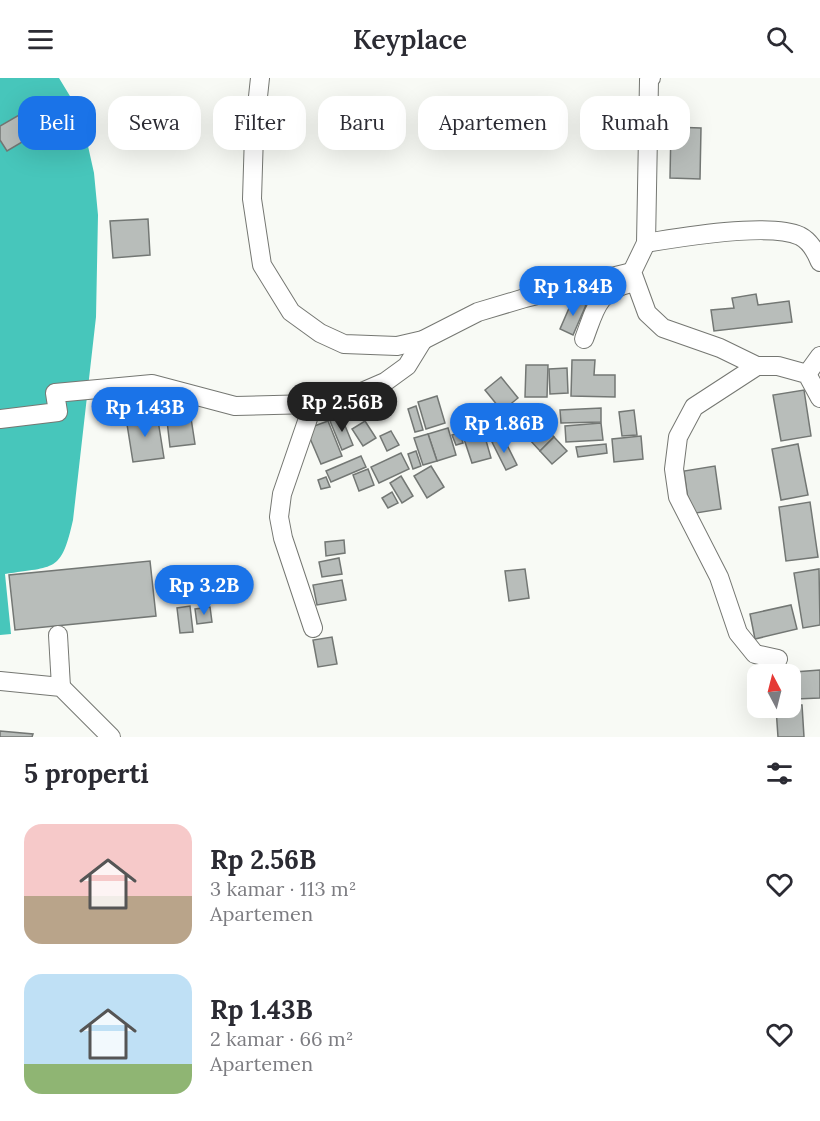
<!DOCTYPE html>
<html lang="id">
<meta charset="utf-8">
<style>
body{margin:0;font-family:Lora,serif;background:#f7f7f7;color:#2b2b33;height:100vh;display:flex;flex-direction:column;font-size:22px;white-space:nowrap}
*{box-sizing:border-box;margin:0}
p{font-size:20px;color:#7c7c81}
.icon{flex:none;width:33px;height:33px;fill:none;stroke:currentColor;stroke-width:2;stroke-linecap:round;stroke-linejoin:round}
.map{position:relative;height:659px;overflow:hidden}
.details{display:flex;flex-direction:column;background:#fff;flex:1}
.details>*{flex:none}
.banner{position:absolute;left:18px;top:18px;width:784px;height:54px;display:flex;gap:12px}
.needle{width:39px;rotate:353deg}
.tools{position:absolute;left:747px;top:586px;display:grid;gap:12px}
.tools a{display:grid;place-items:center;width:54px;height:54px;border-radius:12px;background:#fff;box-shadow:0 6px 24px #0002;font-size:30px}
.price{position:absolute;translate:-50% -51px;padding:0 14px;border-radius:21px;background:#1a73e8;color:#fff;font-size:20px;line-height:39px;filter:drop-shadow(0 2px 3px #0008)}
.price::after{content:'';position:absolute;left:50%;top:36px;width:18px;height:14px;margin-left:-9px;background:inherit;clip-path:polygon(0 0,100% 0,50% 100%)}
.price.selected{background:#222;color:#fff}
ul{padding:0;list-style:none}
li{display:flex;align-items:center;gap:18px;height:150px;padding:0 24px}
li span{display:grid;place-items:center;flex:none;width:168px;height:120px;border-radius:18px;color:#555}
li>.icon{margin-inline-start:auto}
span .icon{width:72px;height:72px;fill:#fffc;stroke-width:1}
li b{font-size:26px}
h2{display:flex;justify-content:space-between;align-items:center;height:72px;padding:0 24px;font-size:26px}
.chip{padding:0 21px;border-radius:18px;background:#fff;box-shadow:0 6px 24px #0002;font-size:21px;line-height:54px}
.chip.selected{background:#1a73e8;color:#fff}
header{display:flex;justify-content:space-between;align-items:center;height:78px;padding:0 24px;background:#fff;font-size:27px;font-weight:600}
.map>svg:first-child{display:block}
.water{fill:#47c6bb}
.building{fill:#b8bdba;stroke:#737774;stroke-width:1.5}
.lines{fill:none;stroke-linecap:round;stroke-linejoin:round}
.minor-casing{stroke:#757772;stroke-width:20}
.minor{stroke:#fff;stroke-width:18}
</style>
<header><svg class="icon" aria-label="menu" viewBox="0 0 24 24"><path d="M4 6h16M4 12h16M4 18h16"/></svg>Keyplace<svg class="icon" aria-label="search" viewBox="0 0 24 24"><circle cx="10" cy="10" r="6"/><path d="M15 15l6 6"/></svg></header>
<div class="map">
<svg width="820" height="659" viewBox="0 0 820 659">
<rect width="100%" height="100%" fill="#f8faf5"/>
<!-- water -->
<path class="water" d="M 0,0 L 59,0 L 76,28 L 86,59 L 94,95 L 98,137 L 96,239 L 73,442 C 61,495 55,488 5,496 L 11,556 L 0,557 Z"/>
<!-- building -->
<g class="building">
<path d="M 26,33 L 39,54 L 7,73 L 0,62 L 0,48 Z"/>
<path d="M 671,49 L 701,50 L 700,101 L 670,100 Z"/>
<path d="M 148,141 L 150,177 L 113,180 L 110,143 Z"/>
<path d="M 756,216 L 758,227 L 789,223 L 792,244 L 714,253 L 711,232 L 734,230 L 732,220 Z"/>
<path d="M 573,221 L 586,227 L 573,257 L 560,251 Z"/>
<path d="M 572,282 L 595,282 L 594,297 L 615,297 L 615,319 L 571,318 Z"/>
<path d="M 526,287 L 548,287 L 547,319 L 525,319 Z"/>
<path d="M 567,290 L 568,315 L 550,316 L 549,291 Z"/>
<path d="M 501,299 L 518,320 L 502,333 L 485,312 Z"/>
<path d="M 804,312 L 811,358 L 781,363 L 773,317 Z"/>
<path d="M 437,318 L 445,345 L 426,351 L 418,324 Z"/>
<path d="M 416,328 L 423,352 L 415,354 L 408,331 Z"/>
<path d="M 601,330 L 601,344 L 561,345 L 560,332 Z"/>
<path d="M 634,332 L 637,357 L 622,358 L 619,334 Z"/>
<path d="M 532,335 L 554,359 L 540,373 L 518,349 Z"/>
<path d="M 157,336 L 164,380 L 133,384 L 126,340 Z"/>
<path d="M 484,336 L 487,349 L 466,355 L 463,341 Z"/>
<path d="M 341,338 L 353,367 L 342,372 L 330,343 Z"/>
<path d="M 191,340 L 195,366 L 170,369 L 167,343 Z"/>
<path d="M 328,343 L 342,378 L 321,386 L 306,351 Z"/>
<path d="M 365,343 L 376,360 L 363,368 L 352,351 Z"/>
<path d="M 601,345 L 603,362 L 566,364 L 565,348 Z"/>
<path d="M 448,350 L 456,377 L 437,383 L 428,356 Z"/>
<path d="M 483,352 L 491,380 L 472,385 L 463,358 Z"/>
<path d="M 391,353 L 399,367 L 387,373 L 380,358 Z"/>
<path d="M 460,355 L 463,365 L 456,367 L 452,357 Z"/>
<path d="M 428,356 L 437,383 L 423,387 L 414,360 Z"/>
<path d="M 641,358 L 643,381 L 614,384 L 612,361 Z"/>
<path d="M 503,359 L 517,387 L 506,392 L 492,364 Z"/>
<path d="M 554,359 L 567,373 L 552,386 L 540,373 Z"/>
<path d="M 606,366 L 607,375 L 578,379 L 576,369 Z"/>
<path d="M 798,366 L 808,417 L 781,422 L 772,371 Z"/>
<path d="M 416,373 L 421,388 L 413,391 L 408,376 Z"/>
<path d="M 401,375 L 409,391 L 379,405 L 371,389 Z"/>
<path d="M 361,378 L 366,389 L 331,404 L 326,393 Z"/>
<path d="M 431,388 L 444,409 L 427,420 L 414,398 Z"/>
<path d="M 715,388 L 721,431 L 690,436 L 684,393 Z"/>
<path d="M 368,391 L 374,407 L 359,413 L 353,397 Z"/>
<path d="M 401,398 L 413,418 L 402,425 L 390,405 Z"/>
<path d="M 326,399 L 330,409 L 321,411 L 318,402 Z"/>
<path d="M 392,414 L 398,425 L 388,430 L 382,420 Z"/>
<path d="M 810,424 L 818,479 L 786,483 L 779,429 Z"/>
<path d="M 344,462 L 345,475 L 326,478 L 325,464 Z"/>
<path d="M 339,480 L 342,496 L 322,499 L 319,484 Z"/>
<path d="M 150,483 L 156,538 L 15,552 L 9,497 Z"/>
<path d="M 525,491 L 529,520 L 509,523 L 505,493 Z"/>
<path d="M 819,491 L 820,547 L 803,550 L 794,495 Z"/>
<path d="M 342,502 L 346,522 L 317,527 L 313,507 Z"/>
<path d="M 791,527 L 797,551 L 755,561 L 750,536 Z"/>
<path d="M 190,528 L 193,554 L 180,555 L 177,530 Z"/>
<path d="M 210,529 L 212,544 L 197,546 L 195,531 Z"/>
<path d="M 332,559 L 337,586 L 318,589 L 313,562 Z"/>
<path d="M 820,592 L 820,620 L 796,621 L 794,594 Z"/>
<path d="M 790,627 L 802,627 L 804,659 L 778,659 L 776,630 L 790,630 Z"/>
<path d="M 0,653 L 33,656 L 32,659 L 0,659 Z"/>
</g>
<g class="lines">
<!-- minor casing -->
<g class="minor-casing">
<g id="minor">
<path d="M 260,0 L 254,56 L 252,121 L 262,187 L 291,234 L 320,255 L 344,266 L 397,268 L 423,262 L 478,234 L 525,220 L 632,194"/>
<path d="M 651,0 L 649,2 L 646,165 L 632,194 L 647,235 L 663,250 L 720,270 L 757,288 L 778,288 L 807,296 L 820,320"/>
<path d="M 646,165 C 681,159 770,144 800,158 C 810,163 816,174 820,184"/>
<path d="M 584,261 C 595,232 597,213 631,205"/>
<path d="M 757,288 L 694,329 L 678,359 L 674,391 L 678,419 L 719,499 L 738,555 L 755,576 L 778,581"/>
<path d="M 807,296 L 820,278"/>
<path d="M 0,341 L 58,334 L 55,315 L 152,306 L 235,328 L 313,326 L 355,317 L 385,304 L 407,288 L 423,262"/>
<path d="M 313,550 L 283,460 L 279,439 L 282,416 L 313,326"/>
<path d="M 58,557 L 61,609"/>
<path d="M 0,603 L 61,609 L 111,659"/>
</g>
</g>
<!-- minor -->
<use href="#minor" class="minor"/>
</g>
</svg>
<div class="tools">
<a><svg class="needle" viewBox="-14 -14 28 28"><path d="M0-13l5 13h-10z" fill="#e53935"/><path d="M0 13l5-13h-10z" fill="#7c7c81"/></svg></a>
</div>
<b class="price" style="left:573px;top:239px">Rp 1.84B</b>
<b class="price selected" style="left:342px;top:355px">Rp 2.56B</b>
<b class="price" style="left:145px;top:360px">Rp 1.43B</b>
<b class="price" style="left:504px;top:376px">Rp 1.86B</b>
<b class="price" style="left:204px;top:538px">Rp 3.2B</b>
<div class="banner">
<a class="chip selected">Beli</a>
<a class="chip">Sewa</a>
<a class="chip">Filter</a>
<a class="chip">Baru</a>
<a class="chip">Apartemen</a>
<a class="chip">Rumah</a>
</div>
</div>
<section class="details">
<h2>5 properti<svg class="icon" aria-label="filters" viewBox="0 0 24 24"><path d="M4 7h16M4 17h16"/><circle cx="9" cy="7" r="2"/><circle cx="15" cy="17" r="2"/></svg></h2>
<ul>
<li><span style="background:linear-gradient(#f6c9c9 60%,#b9a48a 0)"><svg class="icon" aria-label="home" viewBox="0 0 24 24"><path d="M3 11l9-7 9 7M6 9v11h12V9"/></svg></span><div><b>Rp 2.56B</b><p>3 kamar · 113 m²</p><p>Apartemen</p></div><svg class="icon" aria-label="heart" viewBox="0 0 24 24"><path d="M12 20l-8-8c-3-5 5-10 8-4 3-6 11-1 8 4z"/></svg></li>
<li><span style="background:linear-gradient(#bfe0f5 75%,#8fb573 0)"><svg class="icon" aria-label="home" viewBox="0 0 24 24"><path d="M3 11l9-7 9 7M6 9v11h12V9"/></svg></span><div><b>Rp 1.43B</b><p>2 kamar · 66 m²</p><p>Apartemen</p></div><svg class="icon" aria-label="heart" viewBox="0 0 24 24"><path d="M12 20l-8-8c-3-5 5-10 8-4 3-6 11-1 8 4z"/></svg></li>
</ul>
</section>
